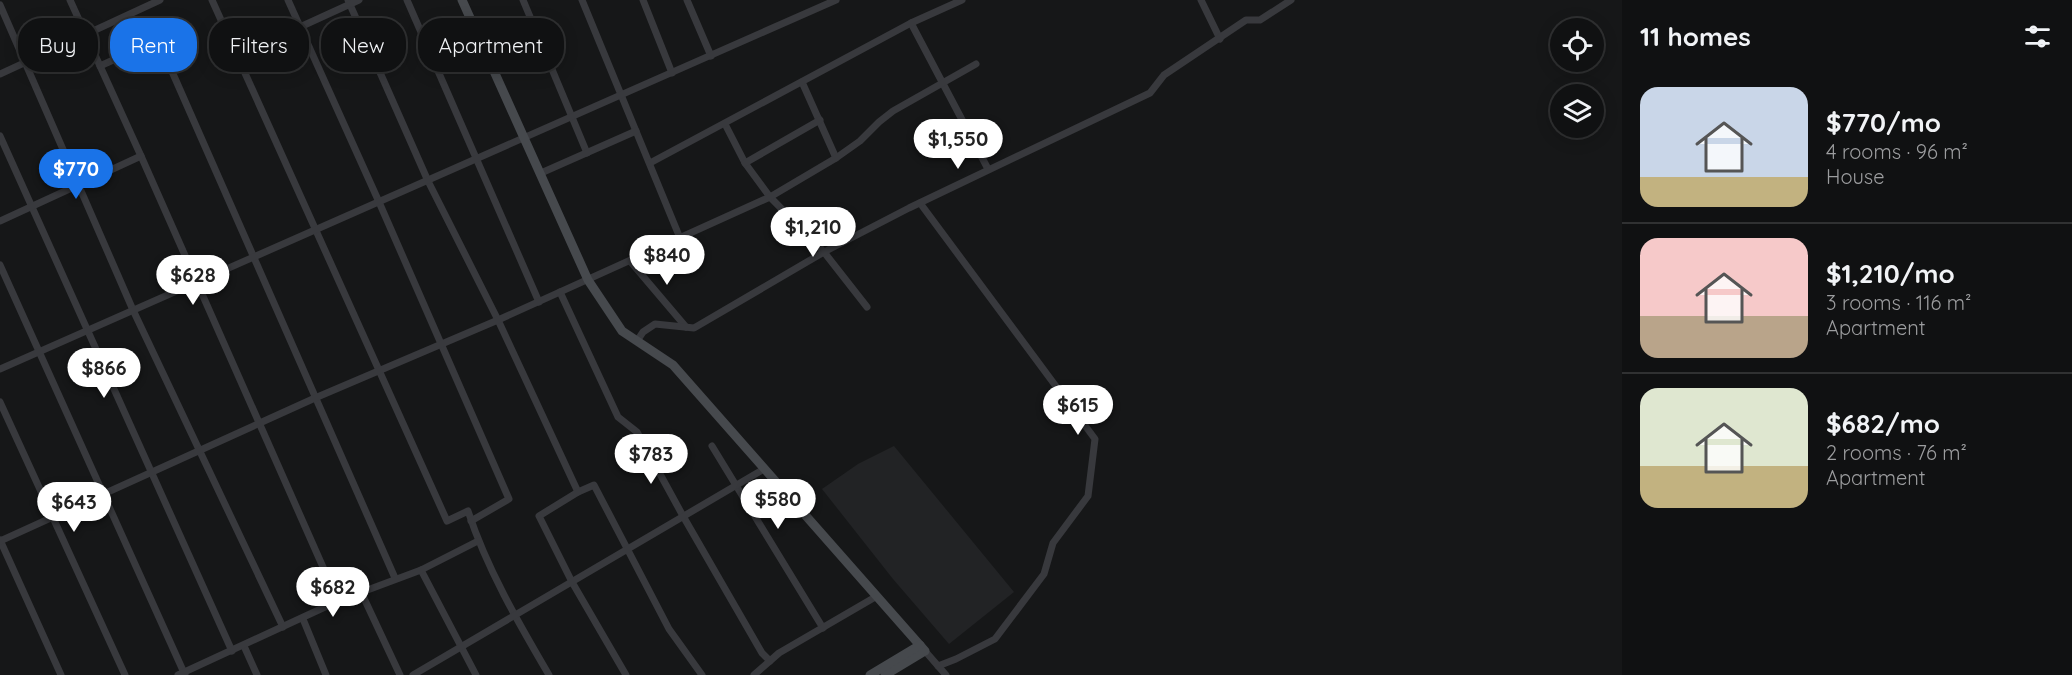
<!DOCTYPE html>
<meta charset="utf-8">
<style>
body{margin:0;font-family:Quicksand,sans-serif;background:#1e1f20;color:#f1f3f6;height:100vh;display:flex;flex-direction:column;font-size:22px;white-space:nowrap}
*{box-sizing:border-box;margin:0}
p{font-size:20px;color:#9c9d9f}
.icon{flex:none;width:33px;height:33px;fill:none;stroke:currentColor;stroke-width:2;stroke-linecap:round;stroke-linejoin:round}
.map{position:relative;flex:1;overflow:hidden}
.details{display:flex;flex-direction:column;background:#101112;width:450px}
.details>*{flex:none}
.banner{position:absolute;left:18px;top:18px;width:570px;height:54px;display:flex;gap:12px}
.buttons{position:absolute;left:1550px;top:18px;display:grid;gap:12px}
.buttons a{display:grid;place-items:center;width:54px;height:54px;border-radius:50%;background:#101112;box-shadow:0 3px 15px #0003,0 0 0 2px #303132;font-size:30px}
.price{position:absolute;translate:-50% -51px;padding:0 14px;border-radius:21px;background:#fff;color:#222;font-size:20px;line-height:39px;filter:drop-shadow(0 2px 3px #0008)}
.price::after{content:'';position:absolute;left:50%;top:36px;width:18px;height:14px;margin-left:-9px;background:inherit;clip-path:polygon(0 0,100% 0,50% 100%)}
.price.selected{background:#1a73e8;color:#fff}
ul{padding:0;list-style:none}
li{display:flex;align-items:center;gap:18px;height:150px;padding:0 18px}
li+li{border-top:2px solid #303132}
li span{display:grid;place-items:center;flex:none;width:168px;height:120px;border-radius:18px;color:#555}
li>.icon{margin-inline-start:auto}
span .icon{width:72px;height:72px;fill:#fffc;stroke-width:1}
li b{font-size:26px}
h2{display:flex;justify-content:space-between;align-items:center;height:72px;padding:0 18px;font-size:26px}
.tag{padding:0 21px;border-radius:24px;background:#101112;box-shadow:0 3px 15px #0003,0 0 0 2px #303132;font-size:21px;line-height:54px}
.tag.selected{background:#1a73e8;color:#fff}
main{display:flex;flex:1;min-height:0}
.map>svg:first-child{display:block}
.built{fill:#222325}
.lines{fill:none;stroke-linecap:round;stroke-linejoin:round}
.street{stroke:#38393d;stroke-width:7}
.secondary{stroke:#46494d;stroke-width:9}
</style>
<main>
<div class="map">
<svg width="1622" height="675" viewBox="0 0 1622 675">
<rect width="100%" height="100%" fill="#161718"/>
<!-- built -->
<path class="built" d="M 894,446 L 1014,592 L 949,644 L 893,579 L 822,489 L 858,464 Z"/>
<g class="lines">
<!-- street -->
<g class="street">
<path d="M 70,0 L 141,156 L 338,601"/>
<path d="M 212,0 L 447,521 L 468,511 C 487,569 518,622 549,675"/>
<path d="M 288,0 L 379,202 L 509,499 L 471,521"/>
<path d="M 348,0 L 428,181 L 498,320 L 578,492 L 594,485 L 669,629 L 702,675"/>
<path d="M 407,0 L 539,302"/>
<path d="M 523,0 L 587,153"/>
<path d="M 582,0 L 680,238"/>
<path d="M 643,0 L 672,73"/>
<path d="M 687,0 L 711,56"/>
<path d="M 1201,0 L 1220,39"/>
<path d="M 0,5 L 133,310 L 283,627"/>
<path d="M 911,23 L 988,169"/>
<path d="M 300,27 L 359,0"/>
<path d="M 100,66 L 155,41 L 159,42 L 395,578"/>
<path d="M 0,74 L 160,0"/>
<path d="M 802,82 L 836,158"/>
<path d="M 725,124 L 745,163 L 770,197 L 824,252 L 867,307"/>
<path d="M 0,136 L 232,651"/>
<path d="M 650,163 L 911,23 L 962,0"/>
<path d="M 745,163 L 820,120"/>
<path d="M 541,173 L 636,131"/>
<path d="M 920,203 L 1095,439 L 1088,496 L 1053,543 L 1044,574 L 995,639 L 956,659 L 938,666"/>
<path d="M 0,221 L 141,156"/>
<path d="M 630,261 L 686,327"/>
<path d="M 0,265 L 185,675"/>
<path d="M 560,292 L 618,417 L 637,432 L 683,516 L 762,653 L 770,661"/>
<path d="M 637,341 L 643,332 L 655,324 L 694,328 L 824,252 L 909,208 L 1150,93 L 1164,75 L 1246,20 L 1260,20 L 1291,0"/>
<path d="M 0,369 L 836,0"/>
<path d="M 0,402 L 125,675"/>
<path d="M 712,446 L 823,628"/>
<path d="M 578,492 L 539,516 L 572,582 L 626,675"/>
<path d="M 0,540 L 61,675"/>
<path d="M 0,541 L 315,398 L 498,320 L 770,197 L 836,158 L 860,141 L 879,122 L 893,111 L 976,64"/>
<path d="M 421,570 L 476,675"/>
<path d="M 362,594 L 400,675"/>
<path d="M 303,619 L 326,675"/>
<path d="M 244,646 L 257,675"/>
<path d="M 925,651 L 946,675"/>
<path d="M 178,675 L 338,601 L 421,570 L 478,541"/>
<path d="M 413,675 L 764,469"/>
<path d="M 754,675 L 779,653 L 877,596"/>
</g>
<!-- secondary -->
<g class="secondary">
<path d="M 462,0 L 588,280 L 622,331 L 673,365 L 925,651 L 885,675"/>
<path d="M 870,675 L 920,645"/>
</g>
</g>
</svg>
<div class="buttons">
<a><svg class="icon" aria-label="locate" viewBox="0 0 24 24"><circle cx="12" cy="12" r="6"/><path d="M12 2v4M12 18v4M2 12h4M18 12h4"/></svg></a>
<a><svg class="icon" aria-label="layers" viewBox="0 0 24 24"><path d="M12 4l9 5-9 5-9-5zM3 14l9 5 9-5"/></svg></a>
</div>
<b class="price" style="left:958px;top:170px">$1,550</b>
<b class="price selected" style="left:76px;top:200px">$770</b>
<b class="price" style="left:813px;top:258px">$1,210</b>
<b class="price" style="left:667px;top:286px">$840</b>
<b class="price" style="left:193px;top:306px">$628</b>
<b class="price" style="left:104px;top:399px">$866</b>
<b class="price" style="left:1078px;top:436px">$615</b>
<b class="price" style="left:651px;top:485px">$783</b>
<b class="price" style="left:778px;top:530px">$580</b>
<b class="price" style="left:74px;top:533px">$643</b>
<b class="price" style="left:333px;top:618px">$682</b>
<div class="banner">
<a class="tag">Buy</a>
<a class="tag selected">Rent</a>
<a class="tag">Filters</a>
<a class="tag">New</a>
<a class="tag">Apartment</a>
</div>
</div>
<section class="details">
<h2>11 homes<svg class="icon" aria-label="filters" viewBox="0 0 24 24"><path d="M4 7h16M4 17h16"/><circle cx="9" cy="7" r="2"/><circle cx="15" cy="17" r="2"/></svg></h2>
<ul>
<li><span style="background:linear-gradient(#c9d6e8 75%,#c2b280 0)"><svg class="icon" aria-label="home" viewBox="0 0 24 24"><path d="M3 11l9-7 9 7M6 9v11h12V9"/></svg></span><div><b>$770/mo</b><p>4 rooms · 96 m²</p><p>House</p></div></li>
<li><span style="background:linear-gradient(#f6c9c9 65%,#b9a48a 0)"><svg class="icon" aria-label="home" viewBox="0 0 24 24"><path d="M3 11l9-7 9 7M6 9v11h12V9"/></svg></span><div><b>$1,210/mo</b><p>3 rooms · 116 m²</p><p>Apartment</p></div></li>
<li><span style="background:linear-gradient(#dfe7d0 65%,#c2b280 0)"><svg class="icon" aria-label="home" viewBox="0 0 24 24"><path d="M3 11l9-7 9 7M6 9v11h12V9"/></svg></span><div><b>$682/mo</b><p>2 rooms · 76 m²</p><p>Apartment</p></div></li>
</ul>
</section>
</main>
